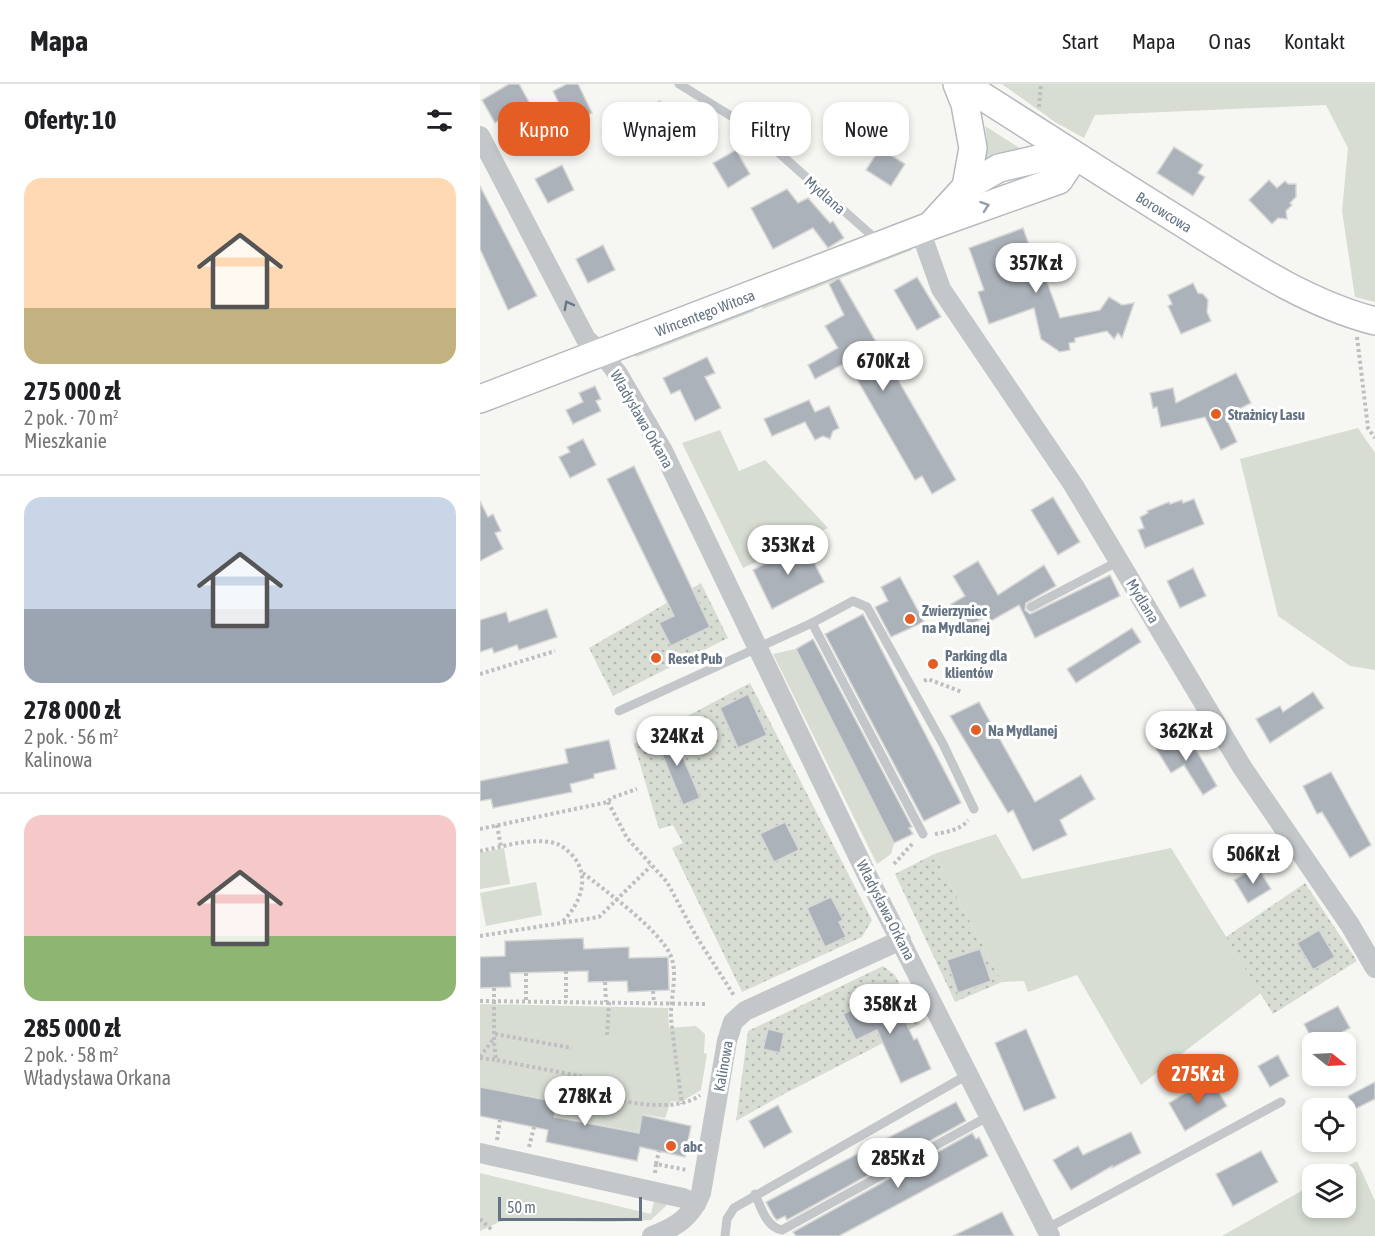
<!DOCTYPE html>
<html lang="pl">
<meta charset="utf-8">
<style>
body{margin:0;font-family:"Asap Condensed",sans-serif;background:#f6f6f6;color:#202124;height:100vh;display:flex;flex-direction:column;font-size:22px;white-space:nowrap}
*{box-sizing:border-box;margin:0}
p{font-size:20px;color:#757577}
.icon{flex:none;width:33px;height:33px;fill:none;stroke:currentColor;stroke-width:2;stroke-linecap:round;stroke-linejoin:round}
.map{position:relative;flex:1;overflow:hidden}
.sheet{display:flex;flex-direction:column;background:#fff;width:480px}
.sheet>*{flex:none}
.top-card{position:absolute;left:18px;top:18px;width:570px;height:54px;display:flex;gap:12px}
.needle{width:39px;rotate:108deg}
.fabs{position:absolute;left:822px;top:948px;display:grid;gap:12px}
.fabs a{display:grid;place-items:center;width:54px;height:54px;border-radius:12px;background:#fff;box-shadow:0 3px 9px #0003;font-size:30px}
.scale{position:absolute;left:18px;bottom:15px;width:144px;box-sizing:border-box;padding-left:6px;border:3px solid #657484;border-top:0;font-size:16px;line-height:21px;white-space:nowrap;color:#657484;-webkit-text-stroke:4px #fff;paint-order:stroke}
.price{position:absolute;translate:-50% -51px;padding:0 14px;border-radius:21px;background:#fff;color:#222;font-size:20px;line-height:39px;filter:drop-shadow(0 2px 3px #0008)}
.price::after{content:'';position:absolute;left:50%;top:36px;width:18px;height:14px;margin-left:-9px;background:inherit;clip-path:polygon(0 0,100% 0,50% 100%)}
.price.selected{background:#e45d24;color:#fff}
ul{padding:0;list-style:none}
li{display:grid;align-content:center;gap:12px;height:318px;padding:0 24px}
li+li{border-top:2px solid #e0e0e0}
li span{display:grid;place-items:center;height:186px;border-radius:18px;color:#555}
li>.icon{margin-inline-start:auto}
span .icon{width:108px;height:108px;fill:#fffc;stroke-width:1}
li b{font-size:26px}
h2{display:flex;justify-content:space-between;align-items:center;height:72px;padding:0 24px;font-size:26px}
.tag{padding:0 21px;border-radius:18px;background:#fff;box-shadow:0 3px 9px #0003;font-size:21px;line-height:54px}
.tag.selected{background:#e45d24;color:#fff}
header{display:flex;align-items:center;gap:36px;box-sizing:border-box;height:84px;padding:0 30px;background:#fff;border-bottom:2px solid #e0e0e0}
header strong{font-size:28px}
nav{display:flex;gap:33px;margin-inline-start:auto;font-size:21px}
main{display:flex;flex:1;min-height:0}
.map>svg:first-child{display:block}
.green{fill:#d7ddd3}
.garden{fill:url(#garden-dots)}
.building{fill:#acb2b9;stroke:#d7d7d5;stroke-width:1.5}
.lines{fill:none;stroke-linecap:round;stroke-linejoin:round}
.secondary-casing{stroke:#b6babf;stroke-width:30}
.path{stroke:#bdbfc1;stroke-width:4;stroke-dasharray:3 3;stroke-linecap:butt}
.lane{stroke:#c3c7ca;stroke-width:9}
.street{stroke:#c3c7ca;stroke-width:20}
.secondary{stroke:#fff;stroke-width:27}
.oneway{stroke:#939ea9}
.oneway2{stroke:#6a7888}
.poi-dot{fill:#e45d24;stroke:#fff;stroke-width:2}
.labels{text-anchor:middle;dominant-baseline:central;stroke-width:6;stroke-linejoin:round;paint-order:stroke}
.street-label{font-size:15px;fill:#657484;stroke:#fff}
.poi-label{font-size:15px;font-weight:bold;fill:#657484;stroke:#fff;text-anchor:start}
</style>
<header>
<strong>Mapa</strong>
<nav><a>Start</a><a>Mapa</a><a>O nas</a><a>Kontakt</a></nav>
</header>
<main>
<section class="sheet">
<h2>Oferty: 10<svg class="icon" aria-label="filters" viewBox="0 0 24 24"><path d="M4 7h16M4 17h16"/><circle cx="9" cy="7" r="2"/><circle cx="15" cy="17" r="2"/></svg></h2>
<ul>
<li><span style="background:linear-gradient(#ffd9b3 70%,#c2b280 0)"><svg class="icon" aria-label="home" viewBox="0 0 24 24"><path d="M3 11l9-7 9 7M6 9v11h12V9"/></svg></span><div><b>275 000 zł</b><p>2 pok. · 70 m²</p><p>Mieszkanie</p></div></li>
<li><span style="background:linear-gradient(#c9d6e8 60%,#9aa5b1 0)"><svg class="icon" aria-label="home" viewBox="0 0 24 24"><path d="M3 11l9-7 9 7M6 9v11h12V9"/></svg></span><div><b>278 000 zł</b><p>2 pok. · 56 m²</p><p>Kalinowa</p></div></li>
<li><span style="background:linear-gradient(#f6c9c9 65%,#8fb573 0)"><svg class="icon" aria-label="home" viewBox="0 0 24 24"><path d="M3 11l9-7 9 7M6 9v11h12V9"/></svg></span><div><b>285 000 zł</b><p>2 pok. · 58 m²</p><p>Władysława Orkana</p></div></li>
</ul>
</section>
<div class="map">
<svg width="895" height="1152" viewBox="0 0 895 1152">
<defs>
<pattern id="garden-dots" width="8" height="8" patternUnits="userSpaceOnUse" patternTransform="scale(1.5)"><rect width="8" height="8" fill="#d7ddd3"/><path d="M2 2h.1M6 6h.1" fill="none" stroke="#b2b8b1" stroke-width="1.8" stroke-linecap="round"/></pattern>
</defs>
<rect width="100%" height="100%" fill="#f6f6f2"/>
<!-- green -->
<g class="green">
<path d="M 522,0 L 895,0 L 895,218 L 875,213 L 862,127 L 868,64 L 846,21 L 615,31 L 604,54 L 575,38 Z"/>
<path d="M 505,42 L 549,70 L 503,87 L 507,55 Z"/>
<path d="M 428,163 L 432,166 L 283,225 L 282,222 L 284,216 Z"/>
<path d="M 269,222 L 275,227 L 157,273 L 154,272 L 154,270 Z"/>
<path d="M 878,344 L 895,369 L 895,586 L 870,582 L 798,532 L 760,375 Z"/>
<path d="M 240,346 L 259,387 L 285,376 L 348,444 L 263,484 L 202,359 Z"/>
<path d="M 316,565 L 414,759 L 411,770 L 397,780 L 293,570 Z"/>
<path d="M 516,750 L 542,795 L 691,764 L 781,909 L 661,1001 L 597,891 L 548,908 L 544,897 L 522,898 L 454,770 Z"/>
<path d="M 24,764 L 30,800 L 0,805 L 0,769 Z"/>
<path d="M 56,798 L 62,831 L 6,842 L 0,809 Z"/>
<path d="M 0,920 L 188,924 L 189,944 L 216,942 L 225,950 L 224,969 L 227,970 L 221,1006 L 201,1018 L 191,1017 L 185,1034 L 162,1030 L 158,1048 L 75,1032 L 77,1017 L 0,1003 Z"/>
<path d="M 877,1077 L 895,1117 L 895,1152 L 742,1152 L 832,1101 L 832,1124 L 866,1124 L 866,1090 L 852,1090 Z"/>
<path d="M 0,1089 L 171,1130 L 175,1113 L 190,1118 L 171,1136 L 130,1138 L 32,1136 L 19,1138 L 0,1147 Z"/>
</g>
<!-- garden -->
<g class="garden">
<path d="M 221,499 L 248,554 L 133,612 L 109,564 Z"/>
<path d="M 270,599 L 392,836 L 382,853 L 262,908 L 192,764 L 203,759 L 193,741 L 179,745 L 154,660 Z"/>
<path d="M 454,770 L 522,898 L 475,918 L 415,790 Z"/>
<path d="M 825,799 L 877,877 L 793,930 L 746,853 Z"/>
<path d="M 403,882 L 415,891 L 440,940 L 304,1010 L 256,1037 L 268,947 Z"/>
</g>
<!-- building -->
<g class="building">
<path d="M 29,0 L 39,0 L 49,18 L 15,39 L 2,16 Z"/>
<path d="M 87,0 L 98,0 L 112,29 L 89,40 L 73,7 Z"/>
<path d="M 180,17 L 193,40 L 156,60 L 144,37 Z"/>
<path d="M 694,63 L 723,81 L 718,89 L 725,93 L 713,112 L 677,89 Z"/>
<path d="M 400,64 L 425,80 L 411,102 L 386,86 Z"/>
<path d="M 256,66 L 270,90 L 248,104 L 233,79 Z"/>
<path d="M 82,81 L 94,106 L 68,119 L 55,95 Z"/>
<path d="M 789,96 L 797,104 L 805,97 L 808,100 L 816,100 L 816,113 L 810,119 L 812,121 L 806,127 L 807,135 L 798,134 L 792,140 L 769,116 Z"/>
<path d="M 0,102 L 57,212 L 28,226 L 0,165 Z"/>
<path d="M 307,105 L 318,119 L 328,114 L 350,139 L 353,137 L 364,154 L 348,164 L 333,144 L 293,165 L 271,124 Z"/>
<path d="M 543,144 L 558,186 L 562,184 L 580,234 L 620,226 L 629,213 L 642,221 L 654,219 L 642,254 L 638,249 L 634,255 L 627,247 L 595,254 L 595,258 L 589,259 L 590,266 L 580,268 L 561,255 L 554,224 L 509,240 L 498,208 L 504,206 L 489,164 Z"/>
<path d="M 123,161 L 135,186 L 108,199 L 96,175 Z"/>
<path d="M 437,193 L 461,233 L 437,246 L 414,206 Z"/>
<path d="M 359,194 L 476,396 L 452,410 L 442,392 L 435,396 L 367,278 L 335,295 L 328,281 L 358,264 L 345,242 L 364,231 L 349,200 Z"/>
<path d="M 713,199 L 718,209 L 723,210 L 728,216 L 727,228 L 731,237 L 701,250 L 688,222 L 692,220 L 688,211 Z"/>
<path d="M 227,273 L 235,289 L 225,293 L 241,324 L 215,337 L 200,306 L 191,310 L 183,294 Z"/>
<path d="M 756,289 L 771,319 L 745,332 L 757,358 L 741,366 L 725,333 L 681,343 L 677,323 L 673,324 L 670,309 L 693,304 L 696,319 Z"/>
<path d="M 115,302 L 121,315 L 116,317 L 121,327 L 93,340 L 86,326 L 103,318 L 99,309 Z"/>
<path d="M 329,316 L 335,328 L 349,322 L 359,344 L 353,347 L 350,355 L 343,352 L 335,356 L 325,338 L 292,352 L 284,335 Z"/>
<path d="M 103,355 L 116,381 L 90,394 L 79,373 L 90,368 L 87,363 Z"/>
<path d="M 154,382 L 230,543 L 191,562 L 179,539 L 194,532 L 127,395 Z"/>
<path d="M 573,413 L 600,458 L 578,471 L 551,426 Z"/>
<path d="M 714,415 L 724,440 L 665,464 L 658,446 L 664,444 L 660,433 L 668,429 L 667,427 L 689,418 L 690,420 L 702,416 L 703,419 Z"/>
<path d="M 0,417 L 8,433 L 13,430 L 21,447 L 15,449 L 23,465 L 0,477 Z"/>
<path d="M 324,459 L 344,498 L 292,525 L 273,486 Z"/>
<path d="M 498,477 L 518,511 L 564,481 L 576,502 L 546,519 L 545,526 L 550,530 L 630,491 L 640,512 L 555,554 L 539,521 L 511,537 L 508,531 L 486,544 L 471,520 L 485,512 L 473,492 Z"/>
<path d="M 713,484 L 726,512 L 700,524 L 687,497 Z"/>
<path d="M 420,493 L 444,538 L 411,553 L 395,523 L 408,517 L 401,503 Z"/>
<path d="M 67,525 L 77,553 L 39,566 L 37,561 L 14,569 L 12,564 L 0,568 L 0,536 L 26,528 L 29,538 Z"/>
<path d="M 383,530 L 481,719 L 444,737 L 345,550 Z"/>
<path d="M 652,544 L 661,558 L 596,599 L 587,585 Z"/>
<path d="M 333,555 L 432,743 L 429,744 L 433,750 L 414,759 L 316,565 Z"/>
<path d="M 833,608 L 844,624 L 790,659 L 776,635 L 800,622 L 803,628 Z"/>
<path d="M 268,610 L 287,651 L 258,664 L 240,624 Z"/>
<path d="M 499,618 L 555,718 L 601,691 L 615,715 L 580,736 L 587,751 L 553,767 L 533,726 L 528,729 L 470,632 Z"/>
<path d="M 191,644 L 220,714 L 203,721 L 174,651 Z"/>
<path d="M 699,648 L 711,667 L 715,664 L 737,702 L 723,711 L 704,681 L 691,689 L 675,663 Z"/>
<path d="M 129,656 L 136,685 L 114,690 L 114,694 L 90,700 L 92,708 L 13,724 L 11,715 L 0,717 L 0,697 L 88,679 L 85,665 Z"/>
<path d="M 851,688 L 891,761 L 870,774 L 842,728 L 837,730 L 823,702 Z"/>
<path d="M 305,738 L 319,766 L 294,778 L 280,750 Z"/>
<path d="M 777,782 L 791,805 L 768,819 L 754,796 Z"/>
<path d="M 351,813 L 363,836 L 359,838 L 366,853 L 345,863 L 327,824 Z"/>
<path d="M 839,846 L 855,873 L 833,886 L 817,859 Z"/>
<path d="M 103,854 L 104,865 L 149,863 L 149,874 L 188,873 L 189,906 L 148,908 L 147,897 L 108,898 L 108,887 L 30,889 L 31,903 L 0,904 L 0,873 L 25,872 L 25,857 Z"/>
<path d="M 500,865 L 511,897 L 478,909 L 467,876 Z"/>
<path d="M 411,907 L 434,956 L 437,954 L 451,985 L 421,999 L 397,946 L 376,956 L 363,930 Z"/>
<path d="M 858,922 L 870,944 L 855,952 L 858,958 L 834,958 L 824,940 Z"/>
<path d="M 288,945 L 304,949 L 300,969 L 283,965 Z"/>
<path d="M 546,945 L 576,1014 L 544,1027 L 515,959 Z"/>
<path d="M 798,971 L 809,992 L 790,1003 L 778,982 Z"/>
<path d="M 730,994 L 747,1022 L 705,1047 L 689,1019 Z"/>
<path d="M 895,998 L 895,1015 L 875,1025 L 868,1012 Z"/>
<path d="M 0,1003 L 77,1018 L 74,1033 L 159,1049 L 162,1031 L 211,1042 L 205,1073 L 160,1063 L 157,1077 L 66,1058 L 68,1046 L 0,1032 Z"/>
<path d="M 476,1018 L 486,1037 L 307,1136 L 305,1132 L 297,1136 L 294,1133 L 286,1118 Z"/>
<path d="M 298,1021 L 312,1048 L 284,1064 L 269,1037 Z"/>
<path d="M 651,1048 L 661,1069 L 632,1084 L 632,1082 L 591,1106 L 573,1076 L 598,1062 L 603,1071 Z"/>
<path d="M 492,1049 L 496,1055 L 499,1053 L 508,1072 L 359,1152 L 316,1152 L 313,1148 Z"/>
<path d="M 781,1067 L 798,1098 L 753,1122 L 736,1090 Z"/>
<path d="M 522,1128 L 534,1152 L 473,1152 Z"/>
</g>
<g class="lines">
<!-- secondary casing -->
<g class="secondary-casing">
<g id="secondary">
<path d="M 477,0 L 485,20 L 493,64 L 486,103"/>
<path d="M 483,0 C 556,46 628,93 701,138 C 762,176 825,219 895,237"/>
<path d="M 453,139 L 486,103 L 519,84 L 588,68"/>
<path d="M 0,315 L 450,142 L 579,96 L 595,72"/>
</g>
</g>
<!-- path -->
<g class="path">
<path d="M 559,23 L 561,0"/>
<path d="M 877,253 L 888,344 L 895,354"/>
<path d="M 0,590 L 75,567"/>
<path d="M 444,597 L 448,595 L 482,608"/>
<path d="M 128,718 L 147,754 L 187,798 L 216,852 L 255,913"/>
<path d="M 17,741 L 21,763"/>
<path d="M 0,745 L 128,718 L 131,714 L 157,705"/>
<path d="M 455,750 C 466,748 481,746 488,736"/>
<path d="M 0,767 C 22,763 52,753 74,759 C 82,761 87,766 93,772 C 111,793 100,821 82,838"/>
<path d="M 414,780 L 433,759"/>
<path d="M 103,789 C 127,808 177,844 190,870 C 199,889 190,913 191,934 C 194,962 198,991 202,1020"/>
<path d="M 0,852 L 119,833 L 171,782"/>
<path d="M 86,887 L 86,918"/>
<path d="M 46,889 L 46,917"/>
<path d="M 125,898 L 126,918"/>
<path d="M 14,904 L 14,917"/>
<path d="M 173,907 L 174,919"/>
<path d="M 0,917 L 226,920"/>
<path d="M 14,917 L 14,958 L 16,976 L 100,992 L 104,1003 L 112,1009 C 140,1018 196,1030 220,1011"/>
<path d="M 15,950 L 92,964"/>
<path d="M 127,951 L 129,918"/>
<path d="M 0,973 L 14,954"/>
<path d="M 0,974 L 16,976"/>
<path d="M 17,1056 L 20,1036"/>
<path d="M 49,1063 L 54,1043"/>
<path d="M 176,1080 L 179,1067"/>
<path d="M 175,1089 L 176,1080 L 207,1086"/>
<path d="M 0,1135 L 12,1146"/>
</g>
<!-- lane -->
<g class="lane">
<path d="M 199,0 L 272,45 L 398,157"/>
<path d="M 551,523 L 639,477"/>
<path d="M 332,539 L 443,750"/>
<path d="M 139,627 L 332,539 L 373,517 L 387,523 L 463,660 L 494,725"/>
<path d="M 275,1110 C 281,1123 286,1143 302,1146 L 509,1032"/>
<path d="M 566,1145 L 801,1018"/>
<path d="M 245,1152 L 247,1135 L 254,1124 L 489,990"/>
</g>
<!-- street -->
<g class="street">
<path d="M 0,52 L 106,255 L 121,268 L 138,290 L 183,367 L 389,795 L 570,1152"/>
<path d="M 440,146 L 461,205 L 594,402 L 762,683 L 870,841 L 895,884"/>
<path d="M 0,1069 L 203,1114 L 216,1120"/>
<path d="M 172,1152 C 196,1143 211,1134 221,1109 L 247,957 L 253,938 L 265,927 L 421,856"/>
</g>
<!-- secondary -->
<use href="#secondary" class="secondary"/>
</g>
<!-- one-way arrows -->
<defs><path id="oneway-chevron" d="M-2-3.5L2.5 0L-2 3.5" fill="none" stroke-width="1.6" stroke-linecap="round" stroke-linejoin="round" transform="scale(1.5)"/></defs>
<use class="oneway" href="#oneway-chevron" transform="translate(505 122) rotate(-19)"/>
<use class="oneway2" href="#oneway-chevron" transform="translate(88 221) rotate(-118)"/>
<!-- markers -->
<g class="poi-dot">
<circle cx="736" cy="330" r="6"/>
<circle cx="430" cy="535" r="6"/>
<circle cx="176" cy="574" r="6"/>
<circle cx="453" cy="580" r="6"/>
<circle cx="496" cy="646" r="6"/>
<circle cx="191" cy="1062" r="6"/>
</g>
<g class="labels">
<!-- street labels -->
<g class="street-label">
<text transform="translate(345 111) rotate(41)">Mydlana</text>
<text transform="translate(684 128) rotate(32)">Borowcowa</text>
<text transform="translate(225 229) rotate(-21)">Wincentego Witosa</text>
<text transform="translate(162 335) rotate(60)">Władysława Orkana</text>
<text transform="translate(663 517) rotate(59)">Mydlana</text>
<text transform="translate(406 826) rotate(63)">Władysława Orkana</text>
<text transform="translate(243 982) rotate(-80)">Kalinowa</text>
</g>
<!-- poi labels -->
<g class="poi-label">
<text x="748" y="330">Strażnicy Lasu</text>
<text x="442" y="526">Zwierzyniec<tspan x="442" dy="17">na Mydlanej</tspan></text>
<text x="465" y="571">Parking dla<tspan x="465" dy="17">klientów</tspan></text>
<text x="188" y="574">Reset Pub</text>
<text x="508" y="646">Na Mydlanej</text>
<text x="203" y="1062">abc</text>
</g>
</g>
</svg>
<div class="fabs">
<a><svg class="needle" viewBox="-14 -14 28 28"><path d="M0-13l5 13h-10z" fill="#e53935"/><path d="M0 13l5-13h-10z" fill="#757577"/></svg></a>
<a><svg class="icon" aria-label="locate" viewBox="0 0 24 24"><circle cx="12" cy="12" r="6"/><path d="M12 2v4M12 18v4M2 12h4M18 12h4"/></svg></a>
<a><svg class="icon" aria-label="layers" viewBox="0 0 24 24"><path d="M12 4l9 5-9 5-9-5zM3 14l9 5 9-5"/></svg></a>
</div>
<div class="scale">50 m</div>
<b class="price" style="left:556px;top:210px">357K zł</b>
<b class="price" style="left:403px;top:308px">670K zł</b>
<b class="price" style="left:308px;top:492px">353K zł</b>
<b class="price" style="left:706px;top:678px">362K zł</b>
<b class="price" style="left:197px;top:683px">324K zł</b>
<b class="price" style="left:773px;top:801px">506K zł</b>
<b class="price" style="left:410px;top:951px">358K zł</b>
<b class="price selected" style="left:718px;top:1021px">275K zł</b>
<b class="price" style="left:105px;top:1043px">278K zł</b>
<b class="price" style="left:418px;top:1105px">285K zł</b>
<div class="top-card">
<a class="tag selected">Kupno</a>
<a class="tag">Wynajem</a>
<a class="tag">Filtry</a>
<a class="tag">Nowe</a>
</div>
</div>
</main>
